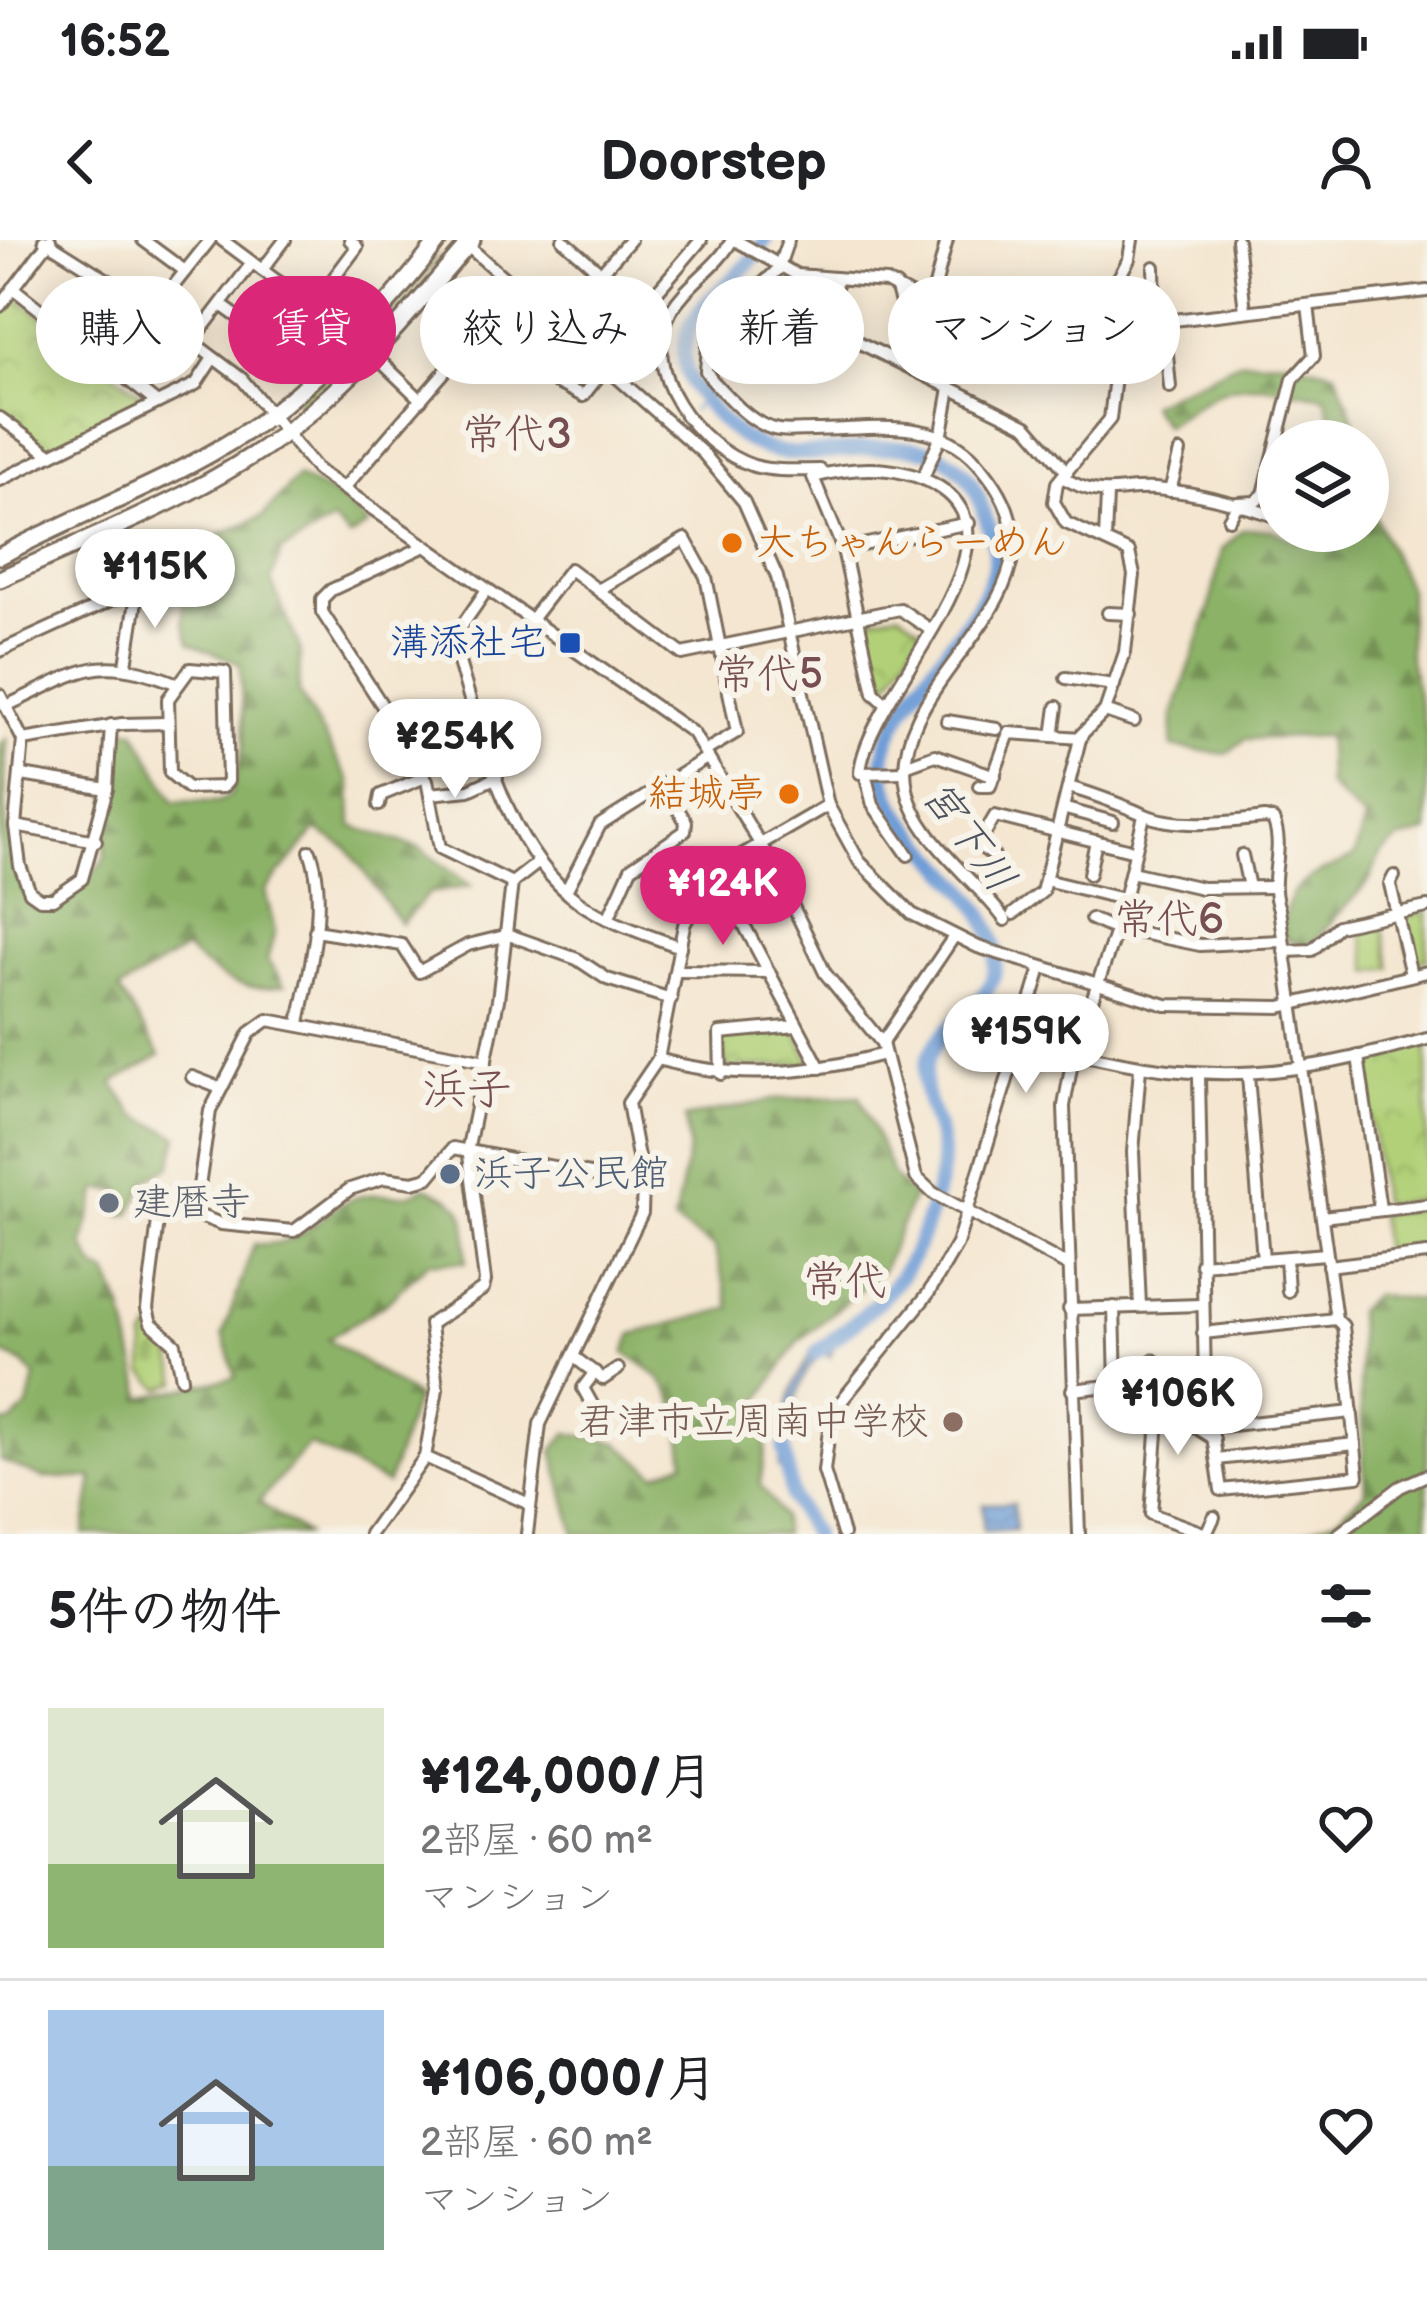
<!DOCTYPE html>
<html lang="ja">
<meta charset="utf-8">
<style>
body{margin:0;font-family:"Balsamiq Sans","Klee One",sans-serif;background:#f6f6f6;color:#202124;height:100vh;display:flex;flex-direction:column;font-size:45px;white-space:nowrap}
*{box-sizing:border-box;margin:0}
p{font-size:39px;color:#757577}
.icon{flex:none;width:66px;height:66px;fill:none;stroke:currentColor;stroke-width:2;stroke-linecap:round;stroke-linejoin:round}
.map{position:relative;height:1294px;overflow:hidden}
.panel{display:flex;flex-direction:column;background:#fff;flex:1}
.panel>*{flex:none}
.guide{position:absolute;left:36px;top:36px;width:1356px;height:108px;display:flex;gap:24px}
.buttons{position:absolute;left:1257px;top:180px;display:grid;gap:24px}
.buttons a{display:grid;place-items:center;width:132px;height:132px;border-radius:50%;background:#fff;box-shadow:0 6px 30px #0003;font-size:60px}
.price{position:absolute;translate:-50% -102px;padding:0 27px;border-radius:42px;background:#fff;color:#222;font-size:39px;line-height:78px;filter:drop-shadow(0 3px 6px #0008)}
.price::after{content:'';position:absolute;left:50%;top:72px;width:36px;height:27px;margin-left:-18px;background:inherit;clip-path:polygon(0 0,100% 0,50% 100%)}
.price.current{background:#db2777;color:#fff}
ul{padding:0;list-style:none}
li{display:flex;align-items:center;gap:36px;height:300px;padding:0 48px}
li+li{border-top:3px solid #e0e0e0}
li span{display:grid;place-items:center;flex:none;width:336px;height:240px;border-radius:0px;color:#555}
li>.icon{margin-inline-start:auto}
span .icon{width:144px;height:144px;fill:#fffc;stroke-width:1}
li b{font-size:51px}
h2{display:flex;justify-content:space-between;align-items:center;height:144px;padding:0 48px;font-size:51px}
.tag{padding:0 42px;border-radius:54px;background:#fff;box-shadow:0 6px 30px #0003;font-size:42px;line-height:108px}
.tag.current{background:#db2777;color:#fff}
.status{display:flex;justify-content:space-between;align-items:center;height:84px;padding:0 60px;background:#fff;direction:ltr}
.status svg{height:33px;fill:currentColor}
header{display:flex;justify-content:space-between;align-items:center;height:156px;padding:0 48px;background:#fff;font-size:54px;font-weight:700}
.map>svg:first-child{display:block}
.grass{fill:#b1d077;stroke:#767d4a;stroke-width:3}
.forest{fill:url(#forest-firs);stroke:#646e43;stroke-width:3}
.cemetery{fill:url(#cemetery-stones);stroke:#767d4a;stroke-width:3}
.park{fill:url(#park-crowns);stroke:#767d4a;stroke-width:3}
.garden{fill:url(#garden-furrows);stroke:#767d4a;stroke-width:3}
.water{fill:url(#water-waves);stroke:#54647a;stroke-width:3}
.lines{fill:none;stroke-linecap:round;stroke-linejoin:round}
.stream{stroke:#6e9dd7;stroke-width:3}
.river{stroke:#6e9dd7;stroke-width:15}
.minor-casing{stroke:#7c6c5c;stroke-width:16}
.highway-casing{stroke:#7c6c5c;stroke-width:21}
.minor{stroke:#fff;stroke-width:10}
.highway{stroke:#fff;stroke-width:15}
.food-dot{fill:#e8710a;stroke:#f7f3e8;stroke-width:4.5}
.transit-dot{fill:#1a4fb4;stroke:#f7f3e8;stroke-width:4.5}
.service-dot{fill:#5c6f8a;stroke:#f7f3e8;stroke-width:4.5}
.worship-dot{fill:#6b7280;stroke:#f7f3e8;stroke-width:4.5}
.education-dot{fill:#8d6e63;stroke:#f7f3e8;stroke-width:4.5}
.labels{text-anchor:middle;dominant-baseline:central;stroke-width:12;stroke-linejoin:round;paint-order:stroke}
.food-label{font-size:39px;fill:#c56008;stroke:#f7f3e8;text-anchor:start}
.transit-label{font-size:39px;fill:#164399;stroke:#f7f3e8;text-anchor:end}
.service-label{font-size:39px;fill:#4e5e75;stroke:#f7f3e8;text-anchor:start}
.worship-label{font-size:39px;fill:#5b616d;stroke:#f7f3e8;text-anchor:start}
.education-label{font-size:39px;fill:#785e54;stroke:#f7f3e8;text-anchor:end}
.neighbourhood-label{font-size:42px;fill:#774f53;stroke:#f7f3e8}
.water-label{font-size:42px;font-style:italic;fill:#4d525f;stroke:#f7f3e8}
.quarter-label{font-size:45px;fill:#774f53;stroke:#f7f3e8}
</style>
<div class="status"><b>16:52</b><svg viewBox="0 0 49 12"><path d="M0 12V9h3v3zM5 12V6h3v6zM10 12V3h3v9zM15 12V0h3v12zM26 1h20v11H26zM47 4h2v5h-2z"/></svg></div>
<header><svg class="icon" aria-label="back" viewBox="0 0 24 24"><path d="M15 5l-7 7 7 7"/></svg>Doorstep<svg class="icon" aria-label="person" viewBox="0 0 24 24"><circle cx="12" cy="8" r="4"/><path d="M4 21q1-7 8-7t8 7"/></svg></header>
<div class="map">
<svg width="1427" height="1294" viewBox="0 0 1427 1294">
<defs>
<pattern id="forest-firs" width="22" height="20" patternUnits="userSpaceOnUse" patternTransform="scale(3)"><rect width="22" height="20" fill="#8cb268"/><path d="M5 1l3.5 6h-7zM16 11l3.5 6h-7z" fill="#749155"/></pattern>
<pattern id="cemetery-stones" width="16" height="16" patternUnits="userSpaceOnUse" patternTransform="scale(3)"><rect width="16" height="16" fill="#b1d077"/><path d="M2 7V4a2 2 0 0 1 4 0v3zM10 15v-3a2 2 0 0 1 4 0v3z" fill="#99b366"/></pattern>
<pattern id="park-crowns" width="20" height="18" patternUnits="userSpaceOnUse" patternTransform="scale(3)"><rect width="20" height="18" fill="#b1d077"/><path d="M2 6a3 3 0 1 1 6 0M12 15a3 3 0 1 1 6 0" fill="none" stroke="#99b366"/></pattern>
<pattern id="garden-furrows" width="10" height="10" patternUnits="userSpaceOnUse" patternTransform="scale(3)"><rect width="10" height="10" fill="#b1d077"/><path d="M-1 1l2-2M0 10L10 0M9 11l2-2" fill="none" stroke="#99b366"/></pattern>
<pattern id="water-waves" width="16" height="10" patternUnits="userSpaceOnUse" patternTransform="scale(3)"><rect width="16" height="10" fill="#6e9dd7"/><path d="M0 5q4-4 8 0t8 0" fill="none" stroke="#5c80ae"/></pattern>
</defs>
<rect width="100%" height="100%" fill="#f7f3e8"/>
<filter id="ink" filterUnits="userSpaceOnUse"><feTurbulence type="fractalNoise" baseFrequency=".00833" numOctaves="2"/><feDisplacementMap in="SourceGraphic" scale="24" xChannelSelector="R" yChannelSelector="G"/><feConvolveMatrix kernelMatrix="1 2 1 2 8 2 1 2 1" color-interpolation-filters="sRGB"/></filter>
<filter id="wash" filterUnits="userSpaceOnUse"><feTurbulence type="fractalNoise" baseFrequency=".004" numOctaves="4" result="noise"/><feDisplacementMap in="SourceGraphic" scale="48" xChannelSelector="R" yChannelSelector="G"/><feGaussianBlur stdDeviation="2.7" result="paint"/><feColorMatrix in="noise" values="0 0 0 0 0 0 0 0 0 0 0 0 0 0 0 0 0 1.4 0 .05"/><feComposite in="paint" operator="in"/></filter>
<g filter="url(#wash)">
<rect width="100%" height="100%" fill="#f4e6d0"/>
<!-- grass -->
<g class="grass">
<path d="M 1427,672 L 1427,719 L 1412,722 L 1401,677 Z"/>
<path d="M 1382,683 L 1391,728 L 1370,732 L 1361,687 Z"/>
<path d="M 1425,969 L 1427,1010 L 1383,1015 L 1379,974 Z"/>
</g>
<!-- forest -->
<g class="forest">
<path d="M 1285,120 L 1336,132 L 1362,201 L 1339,201 L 1325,156 C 1239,143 1238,134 1165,186 L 1149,164 L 1241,121 Z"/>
<path d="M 297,237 L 341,259 L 369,285 L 349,297 L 333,281 L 281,312 L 271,341 L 300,409 L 299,452 L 351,544 L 352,586 L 420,608 L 471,646 L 429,653 L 401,684 L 348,609 L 316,590 L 265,651 L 275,691 L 267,720 L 284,745 C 243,755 214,736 185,709 L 119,750 L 160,815 L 113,843 L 135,875 L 178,896 L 171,926 L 147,940 L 130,974 L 121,975 L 120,951 L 98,949 L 83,1005 L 95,1028 L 108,1034 L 123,1069 L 143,1158 L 236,1137 L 223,1095 L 254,1004 C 314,1008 317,966 362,956 C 386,950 402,963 425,947 C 472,966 467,974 466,1022 L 429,1022 L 387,1062 L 328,1099 L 416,1157 L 387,1244 L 309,1204 L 259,1262 L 305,1294 L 84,1294 L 93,1238 L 43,1238 L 0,1220 L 0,1183 L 11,1183 L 28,1166 L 35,1137 L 22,1122 L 0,1113 L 0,504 L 7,499 C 4,564 0,615 35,667 L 73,654 L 104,620 L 115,489 L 135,490 L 174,561 L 218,562 L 231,555 L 244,505 L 240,424 L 190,403 L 183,381 L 185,309 L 263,276 Z"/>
<path d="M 1368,261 L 1409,351 L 1409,417 L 1427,495 L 1427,592 L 1398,600 L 1380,615 L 1369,641 L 1309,706 L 1284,698 C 1281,642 1310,638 1354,617 L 1365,580 L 1328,546 L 1327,496 L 1245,499 L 1226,514 L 1172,507 L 1173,475 L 1209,370 L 1222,310 L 1243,289 L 1273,290 L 1296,302 L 1321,291 L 1368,291 Z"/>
<path d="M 860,856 L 894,937 L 913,957 L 882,1031 L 798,1102 L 760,1160 L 766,1208 L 760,1244 L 782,1276 L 783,1294 L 575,1294 L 553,1211 L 567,1193 L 618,1203 L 656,1234 L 685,1222 C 677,1163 679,1145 625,1113 L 633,1094 L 731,1068 L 714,1007 L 674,982 L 689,907 L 685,878 L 777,859 Z"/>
<path d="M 1374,1055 L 1427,1061 L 1427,1294 L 1298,1294 L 1337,1278 L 1365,1252 L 1357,1071 Z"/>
</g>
<!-- cemetery -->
<path class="cemetery" d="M 151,1090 L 169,1104 L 178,1142 L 161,1149 L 144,1132 L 145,1099 Z"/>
<!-- park -->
<g class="park">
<path d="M 16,56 L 147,159 L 147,164 L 50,210 L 0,173 L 0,73 Z"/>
<path d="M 899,372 L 922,389 L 884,452 L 878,450 L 863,380 Z"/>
<path d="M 796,790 L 811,824 L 725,828 L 722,796 Z"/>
<path d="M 1427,803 L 1427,959 L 1386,964 L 1381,961 L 1364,820 Z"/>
</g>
<!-- garden -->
<path class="garden" d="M 442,14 L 375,98 L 299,164 L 296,159 Z"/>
<!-- water -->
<g class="water">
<path d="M 830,1096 L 835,1103 L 830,1117 L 824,1112 C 794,1133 789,1192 786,1226 L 779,1227 C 781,1181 792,1124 830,1096 Z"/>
<path d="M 1014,1263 L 1015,1290 L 983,1291 L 983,1264 Z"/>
</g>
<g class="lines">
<!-- stream -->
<path class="stream" d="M 692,171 L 702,158"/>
<!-- river -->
<g class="river">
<path d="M 765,0 C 746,40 700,53 687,96 C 679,123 688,142 705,162 C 721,182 744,203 770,210 C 840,228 945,168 980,261 C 985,276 994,299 995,313 C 1001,368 894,451 884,517 C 874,584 978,637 993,699 C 1010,766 944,773 928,819 C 916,851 938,877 941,907 C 944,928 937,950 931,969 C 907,1048 878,1063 816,1113"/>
<path d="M 784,1208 L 792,1258 L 813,1294"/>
</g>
</g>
</g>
<g filter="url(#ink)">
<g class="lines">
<!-- minor casing -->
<g class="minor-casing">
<g id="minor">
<path d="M 44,0 L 125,51 L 242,139 L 317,230 L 693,493 L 774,627 L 825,733 L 882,803 L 916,937 L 933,953 L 1067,1025"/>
<path d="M 143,0 L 185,31"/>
<path d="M 222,0 L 312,67 L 357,7 L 350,0"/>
<path d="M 461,0 L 703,213 L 744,262 L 777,337 L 828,565 L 859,621 L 912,674 L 978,707 L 1166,765 L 1280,767 L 1427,732"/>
<path d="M 563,0 L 642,69"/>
<path d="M 732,0 C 717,28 687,43 671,71 C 637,131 698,208 754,226 C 775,232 798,230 820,230"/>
<path d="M 735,0 L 797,35 L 886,42 L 960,82 L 1121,86 L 1427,51"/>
<path d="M 947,0 L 933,54 L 953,76"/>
<path d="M 1237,0 L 1245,71"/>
<path d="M 779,26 L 788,0"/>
<path d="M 781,27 L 709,93 L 706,131 L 712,140 C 727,156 747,179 768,187 C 781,193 799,190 813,190 C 870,190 935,175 977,222 C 1096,353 883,430 907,549 C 916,599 977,640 1005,680"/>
<path d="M 1154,27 L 1155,82"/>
<path d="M 262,30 L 285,0"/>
<path d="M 601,33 L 630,0"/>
<path d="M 835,38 L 840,93 L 1027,186 L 1067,232"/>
<path d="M 896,46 L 906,80 L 950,148 L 942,193 L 923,238"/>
<path d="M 13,48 L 157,163"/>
<path d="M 221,65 L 246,83 L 279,42"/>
<path d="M 0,66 L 50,0"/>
<path d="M 773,68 L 812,36"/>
<path d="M 152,73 L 210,0"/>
<path d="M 1164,81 L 1170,147"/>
<path d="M 1093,84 L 1129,19 L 1132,0"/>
<path d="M 192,102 L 252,23"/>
<path d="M 373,114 L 421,160"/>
<path d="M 0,178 L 51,215"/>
<path d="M 1062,237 C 1102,261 1115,247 1155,249 C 1197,252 1238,264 1278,277"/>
<path d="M 0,240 L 196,144 L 213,118"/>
<path d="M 344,248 L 480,91 L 518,123 L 583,156 L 632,94 L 642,69 L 701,0"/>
<path d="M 1170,251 L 1180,212"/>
<path d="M 1237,263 L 1255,262 L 1264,254 L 1293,139 L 1314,116 L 1308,65"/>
<path d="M 1229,279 L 1238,264"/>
<path d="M 110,288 L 138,348 L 126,425"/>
<path d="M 1105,299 L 1107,255"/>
<path d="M 425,306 L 331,350 L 322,359 L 322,372 L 387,473 L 394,509 L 427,540 L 440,608 L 512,643"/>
<path d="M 843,309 L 969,283"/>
<path d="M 598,350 L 685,299 L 706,337 L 737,492 L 705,511"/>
<path d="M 486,351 L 452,400 C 480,486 502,606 579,662 C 608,683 646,694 680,707"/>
<path d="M 1108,373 L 1131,374"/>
<path d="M 530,381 L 570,329 L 682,414 L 900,369 L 928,388"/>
<path d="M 0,411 L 138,348"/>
<path d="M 190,429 L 225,432 L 228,541 L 223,547 L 188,548 L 170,533 L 168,459 Z"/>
<path d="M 1066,438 L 1114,445"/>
<path d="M 0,455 L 23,500 L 15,586 L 20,626 L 30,652 L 40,659 L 53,659 L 82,639 L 107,549 L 111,485"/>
<path d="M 885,463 L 874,453 L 843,309 L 813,237 C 855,226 900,224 939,247 C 1033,305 865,455 860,533 L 905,532"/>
<path d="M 6,466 C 80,432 95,411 175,443"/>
<path d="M 1105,471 L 1134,481"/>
<path d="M 947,481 L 997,489"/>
<path d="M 1053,496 L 1057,467"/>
<path d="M 23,500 L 122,484 L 167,483"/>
<path d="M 391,501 L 413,494"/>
<path d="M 905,526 L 935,515 L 995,536"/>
<path d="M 865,533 L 873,565 L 908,615"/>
<path d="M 22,535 L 107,549"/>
<path d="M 979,546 L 990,546 L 1009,493 L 1081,498"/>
<path d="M 1072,548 C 1097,555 1119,564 1143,574 C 1176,589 1229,582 1265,578 L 1273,580 C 1286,610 1267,638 1279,669 L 1336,1079 L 1343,1086 L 1358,1236 L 1221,1250 L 1205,1143 L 1199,837"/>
<path d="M 430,554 L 469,550 L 497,537"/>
<path d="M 379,565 L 381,555 L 425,537"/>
<path d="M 1066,569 L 1113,582"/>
<path d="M 15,586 L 96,601"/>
<path d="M 1242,615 L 1249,647"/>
<path d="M 994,616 L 978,605 L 995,576 L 1135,611"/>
<path d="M 1131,632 L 1202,648 L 1271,647"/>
<path d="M 1089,634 L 1096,601"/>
<path d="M 1394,636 L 1390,644 L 1411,735"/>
<path d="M 1045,640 L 1123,659"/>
<path d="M 566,651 L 600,585 L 708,517"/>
<path d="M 700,656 L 743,683 L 820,828"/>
<path d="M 1013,674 L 1042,652 L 1081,495 L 1105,471 L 1125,412 L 1134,335 L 1129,312 L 1066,283 L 1054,262 L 1057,243 L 1110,179 L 1121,86"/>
<path d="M 608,679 L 631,628 L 685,591 L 686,582 L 662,544"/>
<path d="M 1091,679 L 1116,690"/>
<path d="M 1117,688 L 1200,705 L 1280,701"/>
<path d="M 315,691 L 402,705 L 419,732 L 468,705 L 509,695 L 577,719 L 607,739 L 671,759"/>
<path d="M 1284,711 L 1312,710 L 1338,686 L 1427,667"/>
<path d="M 677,731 L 769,732"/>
<path d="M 299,783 C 309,731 329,662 310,611"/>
<path d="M 882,803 L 953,698"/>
<path d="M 1074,812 C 1212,847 1292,836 1427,799"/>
<path d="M 1358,816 L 1380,969"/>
<path d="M 658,819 C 733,841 810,834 884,814"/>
<path d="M 486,821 L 268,780 L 250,793 L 210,871 L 195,974 L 221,984 L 294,991 L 350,949 L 384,938 L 413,942 L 428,938 L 453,908 L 643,944"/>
<path d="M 1140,828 L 1133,912 L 1140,1066"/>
<path d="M 721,834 L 720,793 L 797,786"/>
<path d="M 1248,836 L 1263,1019"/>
<path d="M 192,837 L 220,848"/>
<path d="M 1322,977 L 1427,965"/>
<path d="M 1286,1018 L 1288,1051"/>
<path d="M 1201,1024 L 1326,1014"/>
<path d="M 1328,1026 L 1427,1014"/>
<path d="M 1114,1067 L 1116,1145"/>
<path d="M 1069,1069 L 1201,1065"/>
<path d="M 1203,1093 L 1336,1079"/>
<path d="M 574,1117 L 603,1139 L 618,1129"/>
<path d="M 1153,1120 L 1153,1162"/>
<path d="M 182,1138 L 175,1104 L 151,1083 L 147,1069 L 159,973 L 196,972"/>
<path d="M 1072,1150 L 1126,1144 L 1214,1199"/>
<path d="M 1159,1166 L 1151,1274 L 1206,1294 L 1214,1277"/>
<path d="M 589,1175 L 593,1166 L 583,1148 L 595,1132"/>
<path d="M 1213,1187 L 1352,1172"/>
<path d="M 425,1217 L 527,1263"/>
<path d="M 1217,1219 L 1355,1204"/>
<path d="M 370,1294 L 425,1217 L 437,1149 L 430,1084 L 483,1049 L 485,1041 L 468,907 L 498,760 L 512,643 L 539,622"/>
<path d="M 527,1294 L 540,1184 L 642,973 L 643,944 L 628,863 L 658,819 L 684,685 L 700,656 L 726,624 L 828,565"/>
<path d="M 843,1294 L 824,1231 L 831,1174 L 928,1054 L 957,1004 L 1041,728"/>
<path d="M 1079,1294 L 1064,866 L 1074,812 L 1117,688 L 1144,576"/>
<path d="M 1339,1294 L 1400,1247 L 1427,1235"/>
</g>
</g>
<!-- highway casing -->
<g class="highway-casing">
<g id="highway">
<path d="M 0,316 C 89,268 195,234 275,171 C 336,123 392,62 439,0"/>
<path d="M 0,339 C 99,293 207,254 294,186 C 362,132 416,65 472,0"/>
</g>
</g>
<!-- minor -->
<use href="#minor" class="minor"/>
<!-- highway -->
<use href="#highway" class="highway"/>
</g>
</g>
<!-- markers -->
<g class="food-dot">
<circle cx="732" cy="303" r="12"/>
<circle cx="789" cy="554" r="12"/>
</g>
<rect class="transit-dot" x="558" y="391" width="24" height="24" rx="6"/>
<circle class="service-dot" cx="450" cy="934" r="12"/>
<circle class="worship-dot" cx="109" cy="963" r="12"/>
<circle class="education-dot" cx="953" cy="1182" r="12"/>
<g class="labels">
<!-- food labels -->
<g class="food-label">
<text x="756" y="303">大ちゃんらーめん</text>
<text x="765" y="554" text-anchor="end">結城亭</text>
</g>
<!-- transit labels -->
<g class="transit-label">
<text x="546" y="403">溝添社宅</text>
</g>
<!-- service labels -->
<g class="service-label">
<text x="474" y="934">浜子公民館</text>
</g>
<!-- worship labels -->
<g class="worship-label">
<text x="133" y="963">建暦寺</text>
</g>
<!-- education labels -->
<g class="education-label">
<text x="929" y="1182">君津市立周南中学校</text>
</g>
<!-- neighbourhood labels -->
<g class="neighbourhood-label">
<text x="517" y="195">常代3</text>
<text x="769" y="435">常代5</text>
<text x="1169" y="680">常代6</text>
<text x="845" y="1042">常代</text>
</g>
<!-- water labels -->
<g class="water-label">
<text transform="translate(968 597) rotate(54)">宮下川</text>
</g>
<!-- quarter labels -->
<g class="quarter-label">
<text x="467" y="850">浜子</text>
</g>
</g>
</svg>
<div class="buttons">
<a><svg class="icon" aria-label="layers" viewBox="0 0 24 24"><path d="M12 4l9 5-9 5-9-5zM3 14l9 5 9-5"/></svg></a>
</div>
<b class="price" style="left:155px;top:391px">¥115K</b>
<b class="price" style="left:455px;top:561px">¥254K</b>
<b class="price current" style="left:723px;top:708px">¥124K</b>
<b class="price" style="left:1026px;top:856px">¥159K</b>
<b class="price" style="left:1178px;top:1218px">¥106K</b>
<div class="guide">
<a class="tag">購入</a>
<a class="tag current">賃貸</a>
<a class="tag">絞り込み</a>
<a class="tag">新着</a>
<a class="tag">マンション</a>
</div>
</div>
<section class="panel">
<h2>5件の物件<svg class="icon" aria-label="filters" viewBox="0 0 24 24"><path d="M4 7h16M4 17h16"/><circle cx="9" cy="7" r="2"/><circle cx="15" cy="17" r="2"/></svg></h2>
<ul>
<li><span style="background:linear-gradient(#dfe7d0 65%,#8fb573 0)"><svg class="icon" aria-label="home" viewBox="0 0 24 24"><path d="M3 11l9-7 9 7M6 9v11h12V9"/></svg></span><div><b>¥124,000/月</b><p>2部屋 · 60 m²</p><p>マンション</p></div><svg class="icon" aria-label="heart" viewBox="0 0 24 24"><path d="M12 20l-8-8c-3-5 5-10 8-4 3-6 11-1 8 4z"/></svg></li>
<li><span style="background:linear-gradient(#a9c7e8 65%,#7fa58c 0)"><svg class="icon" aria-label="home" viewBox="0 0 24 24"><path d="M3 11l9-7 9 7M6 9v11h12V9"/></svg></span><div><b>¥106,000/月</b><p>2部屋 · 60 m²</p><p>マンション</p></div><svg class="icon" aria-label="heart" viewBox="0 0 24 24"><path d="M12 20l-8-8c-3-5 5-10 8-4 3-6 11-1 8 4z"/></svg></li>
</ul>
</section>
